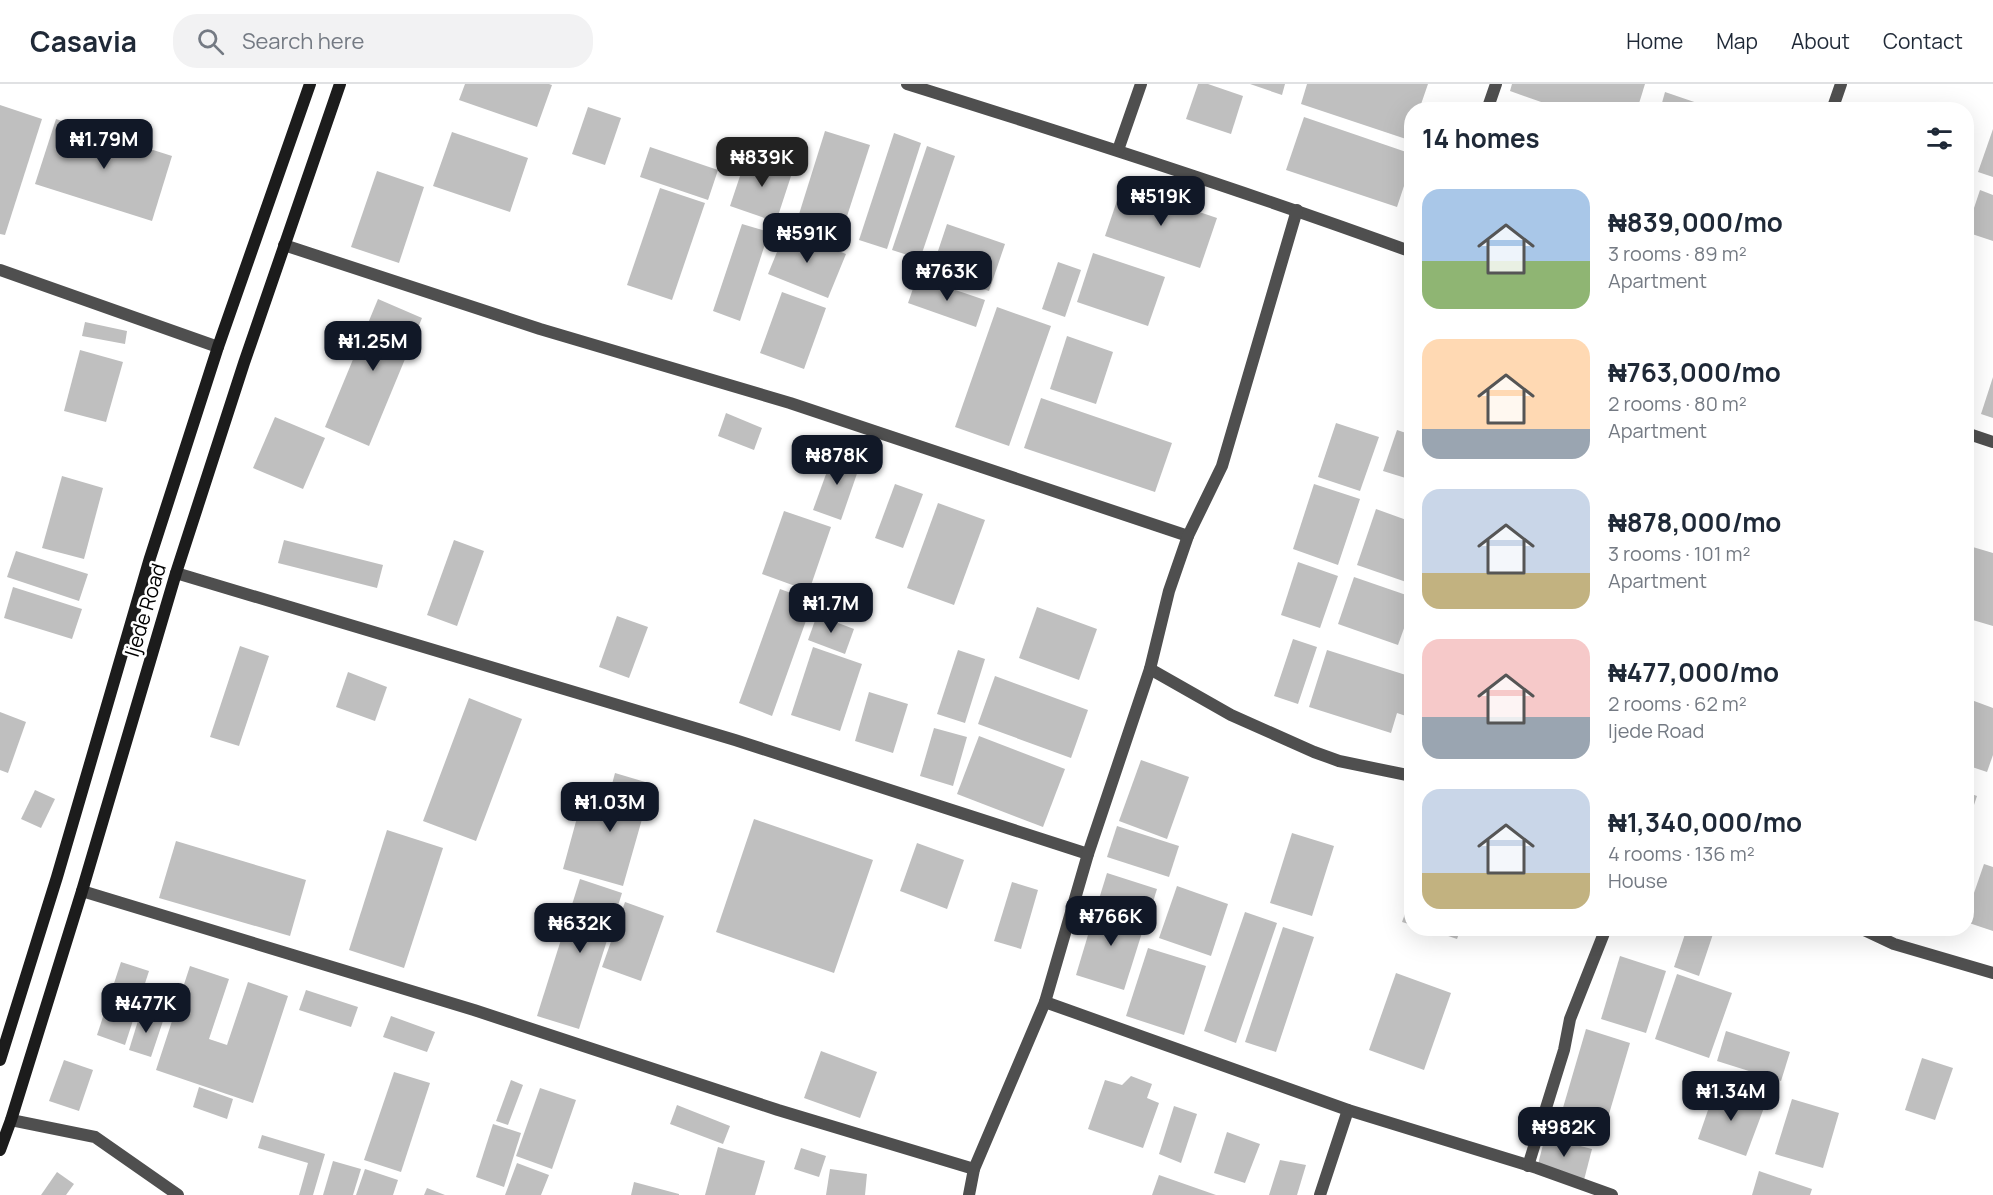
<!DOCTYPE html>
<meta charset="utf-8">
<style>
body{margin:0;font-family:Manrope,sans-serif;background:#f2f2f3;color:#1f2937;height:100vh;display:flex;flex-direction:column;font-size:22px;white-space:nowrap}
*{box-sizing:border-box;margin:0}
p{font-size:20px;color:#747a83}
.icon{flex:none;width:33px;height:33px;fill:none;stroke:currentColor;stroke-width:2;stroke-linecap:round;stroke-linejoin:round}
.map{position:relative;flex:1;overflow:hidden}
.side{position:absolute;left:1404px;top:18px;width:570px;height:834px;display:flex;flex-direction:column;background:#fff;border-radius:24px;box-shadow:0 6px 24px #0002}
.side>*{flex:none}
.price{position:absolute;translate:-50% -51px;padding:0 14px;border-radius:12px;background:#111827;color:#fff;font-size:20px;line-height:39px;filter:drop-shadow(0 2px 3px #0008)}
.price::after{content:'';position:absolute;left:50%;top:36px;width:18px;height:14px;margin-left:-9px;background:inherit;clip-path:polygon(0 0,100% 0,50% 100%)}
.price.on{background:#222;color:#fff}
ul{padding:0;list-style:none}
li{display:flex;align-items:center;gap:18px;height:150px;padding:0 18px}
li span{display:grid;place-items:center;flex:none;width:168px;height:120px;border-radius:18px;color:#555}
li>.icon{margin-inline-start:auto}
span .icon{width:72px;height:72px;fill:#fffc;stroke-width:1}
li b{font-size:26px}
h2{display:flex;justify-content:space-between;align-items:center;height:72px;padding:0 18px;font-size:26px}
header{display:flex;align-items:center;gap:36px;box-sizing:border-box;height:84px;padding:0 30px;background:#fff;border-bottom:2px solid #e0e1e3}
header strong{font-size:28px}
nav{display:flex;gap:33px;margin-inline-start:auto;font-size:21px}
.search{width:420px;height:54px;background:#f2f2f3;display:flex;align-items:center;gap:15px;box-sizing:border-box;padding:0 21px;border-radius:24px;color:#747a83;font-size:22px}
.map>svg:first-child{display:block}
.building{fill:#bfbfbf}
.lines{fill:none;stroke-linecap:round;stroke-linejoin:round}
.street{stroke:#4f4f4f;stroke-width:12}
.secondary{stroke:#1c1c1c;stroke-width:12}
.labels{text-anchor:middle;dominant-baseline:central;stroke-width:5;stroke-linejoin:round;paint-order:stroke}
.street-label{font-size:20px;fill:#000;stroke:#fff}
</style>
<header>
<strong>Casavia</strong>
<div class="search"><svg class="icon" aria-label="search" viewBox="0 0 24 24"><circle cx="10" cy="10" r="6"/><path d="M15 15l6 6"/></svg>Search here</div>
<nav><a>Home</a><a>Map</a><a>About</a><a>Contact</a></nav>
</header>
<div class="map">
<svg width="1993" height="1111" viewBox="0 0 1993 1111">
<rect width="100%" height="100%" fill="#fff"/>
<!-- building -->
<g class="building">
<path d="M 465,0 L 549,0 L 552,1 L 537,43 L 459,16 Z"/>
<path d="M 1198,0 L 1208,0 L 1243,12 L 1231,50 L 1186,35 Z"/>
<path d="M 1250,0 L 1285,0 L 1282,11 Z"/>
<path d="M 1307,0 L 1428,0 L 1419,26 L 1412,26 L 1412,49 L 1409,56 L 1301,20 Z"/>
<path d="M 1512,0 L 1645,0 L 1637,26 L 1564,26 L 1510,7 Z"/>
<path d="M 1665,8 L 1706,22 L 1705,26 L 1660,26 Z"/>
<path d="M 0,21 L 42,35 L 5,151 L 0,150 Z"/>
<path d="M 588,23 L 621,34 L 605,81 L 572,70 Z"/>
<path d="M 1304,33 L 1412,70 L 1412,78 L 1397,123 L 1286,86 Z"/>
<path d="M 56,35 L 172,72 L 152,137 L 35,100 Z"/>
<path d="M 1993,45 L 1993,93 L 1978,88 Z"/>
<path d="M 825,47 L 870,61 L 839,157 L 795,143 Z"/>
<path d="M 452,48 L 528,74 L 510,128 L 433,102 Z"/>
<path d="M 894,49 L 921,59 L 887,165 L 859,156 Z"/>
<path d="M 927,62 L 955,72 L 920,175 L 892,166 Z"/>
<path d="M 650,63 L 718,86 L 708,116 L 640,93 Z"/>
<path d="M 747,71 L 793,86 L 776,138 L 730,122 Z"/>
<path d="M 377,87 L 424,103 L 399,179 L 351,163 Z"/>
<path d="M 1122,102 L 1217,134 L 1200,184 L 1105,152 Z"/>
<path d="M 660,104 L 705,119 L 672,216 L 627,201 Z"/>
<path d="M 1980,106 L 1993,111 L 1993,157 L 1966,148 Z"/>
<path d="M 742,140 L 769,148 L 740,237 L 713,227 Z"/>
<path d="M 947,140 L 1005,160 L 989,207 L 931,188 Z"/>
<path d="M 786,146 L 846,170 L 828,214 L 768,190 Z"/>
<path d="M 1093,169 L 1165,193 L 1148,242 L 1077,218 Z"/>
<path d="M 1058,178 L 1081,186 L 1065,233 L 1042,225 Z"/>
<path d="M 917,193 L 985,216 L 976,243 L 908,219 Z"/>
<path d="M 782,208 L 826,224 L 804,285 L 760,269 Z"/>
<path d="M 378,215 L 422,234 L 369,362 L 325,343 Z"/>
<path d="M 997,223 L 1051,242 L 1009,362 L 955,343 Z"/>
<path d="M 85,238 L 127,247 L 125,260 L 82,252 Z"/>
<path d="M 1067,252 L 1113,268 L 1096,320 L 1050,305 Z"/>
<path d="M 80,266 L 123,278 L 106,338 L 64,327 Z"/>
<path d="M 1993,293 L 1993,334 L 1981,330 Z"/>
<path d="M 1041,314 L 1172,359 L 1155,408 L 1024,364 Z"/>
<path d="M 726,329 L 762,344 L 754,366 L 718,352 Z"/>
<path d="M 275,333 L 325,354 L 303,405 L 253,384 Z"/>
<path d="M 1336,339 L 1379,353 L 1360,407 L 1318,393 Z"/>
<path d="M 1397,346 L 1412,351 L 1412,396 L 1383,387 Z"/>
<path d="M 834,368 L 861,378 L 841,436 L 813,426 Z"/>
<path d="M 62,392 L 103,404 L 84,475 L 42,464 Z"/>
<path d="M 895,400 L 923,410 L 903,464 L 875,454 Z"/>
<path d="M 1314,400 L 1360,415 L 1338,481 L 1293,465 Z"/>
<path d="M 938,419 L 985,436 L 954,521 L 907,504 Z"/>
<path d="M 1376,425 L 1412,438 L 1412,500 L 1357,481 Z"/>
<path d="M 784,427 L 831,443 L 809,507 L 762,490 Z"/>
<path d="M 284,456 L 383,481 L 377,504 L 278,479 Z"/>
<path d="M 454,456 L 484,467 L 457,542 L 427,531 Z"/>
<path d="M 1966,461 L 1993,469 L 1993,542 L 1966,534 Z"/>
<path d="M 16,467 L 88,490 L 79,517 L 7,493 Z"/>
<path d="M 1298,478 L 1338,492 L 1320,544 L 1281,531 Z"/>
<path d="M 1354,493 L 1412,513 L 1412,522 L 1398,561 L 1338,540 Z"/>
<path d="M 13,503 L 82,525 L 72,555 L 4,534 Z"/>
<path d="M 780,505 L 813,517 L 772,632 L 739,619 Z"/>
<path d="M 1037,523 L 1097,545 L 1079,596 L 1019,574 Z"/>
<path d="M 817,531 L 854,545 L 845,570 L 808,556 Z"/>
<path d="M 617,532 L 648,543 L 629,594 L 599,583 Z"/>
<path d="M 1293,555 L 1317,563 L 1298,620 L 1274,612 Z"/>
<path d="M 240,562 L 269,572 L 239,662 L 210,653 Z"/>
<path d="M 813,563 L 862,580 L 840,647 L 791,631 Z"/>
<path d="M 958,566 L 985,575 L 965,639 L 937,630 Z"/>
<path d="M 1327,566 L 1409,592 L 1404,607 L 1412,610 L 1412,624 L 1409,633 L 1397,629 L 1391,649 L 1309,623 Z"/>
<path d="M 348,588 L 387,603 L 375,637 L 336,623 Z"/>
<path d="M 995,592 L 1088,626 L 1071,674 L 978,640 Z"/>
<path d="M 869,608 L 908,620 L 893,669 L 855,657 Z"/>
<path d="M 469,614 L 522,635 L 476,757 L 423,737 Z"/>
<path d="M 1966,614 L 1993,624 L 1993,671 L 1987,688 L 1966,681 Z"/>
<path d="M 0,628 L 26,638 L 8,689 L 0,686 Z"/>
<path d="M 934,644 L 967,653 L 953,702 L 920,692 Z"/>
<path d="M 979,652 L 1065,685 L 1043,743 L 957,710 Z"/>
<path d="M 1141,676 L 1189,693 L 1167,755 L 1119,737 Z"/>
<path d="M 615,689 L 652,700 L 623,802 L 563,785 L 578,730 L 602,737 Z"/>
<path d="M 35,706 L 55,715 L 41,744 L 21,735 Z"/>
<path d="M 1966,708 L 1977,712 L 1967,742 L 1966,742 Z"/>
<path d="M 754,735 L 873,776 L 834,889 L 716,848 Z"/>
<path d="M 1117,742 L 1179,762 L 1169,793 L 1107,773 Z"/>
<path d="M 387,746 L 443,764 L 404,884 L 349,866 Z"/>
<path d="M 1292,749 L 1334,762 L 1312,832 L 1270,819 Z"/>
<path d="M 176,757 L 306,796 L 290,852 L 159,814 Z"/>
<path d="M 917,759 L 964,776 L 947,825 L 900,807 Z"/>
<path d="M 1984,780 L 1993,783 L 1993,847 L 1966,838 L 1966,832 Z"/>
<path d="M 1107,789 L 1157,805 L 1149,831 L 1099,815 Z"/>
<path d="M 580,795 L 622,809 L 579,945 L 537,932 Z"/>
<path d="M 1012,798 L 1038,806 L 1021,865 L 994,857 Z"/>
<path d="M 1177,802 L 1228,820 L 1211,872 L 1159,854 Z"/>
<path d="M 1412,810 L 1412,841 L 1402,838 Z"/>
<path d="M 625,818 L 664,832 L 641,897 L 602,883 Z"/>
<path d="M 1097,821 L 1146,836 L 1124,906 L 1076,891 Z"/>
<path d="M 1245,828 L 1277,839 L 1236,959 L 1204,947 Z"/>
<path d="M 1283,843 L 1314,853 L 1276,968 L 1245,958 Z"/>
<path d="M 1425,844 L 1461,844 L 1457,855 Z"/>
<path d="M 1687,844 L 1715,844 L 1699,892 L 1674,883 Z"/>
<path d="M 1148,864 L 1206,882 L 1184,951 L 1126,932 Z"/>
<path d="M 1620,872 L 1666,887 L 1646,949 L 1601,935 Z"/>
<path d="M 121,878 L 149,887 L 125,961 L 97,951 Z"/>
<path d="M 190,882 L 229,895 L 209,955 L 227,961 L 248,898 L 288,912 L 253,1019 L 156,986 Z"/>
<path d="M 1396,889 L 1451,909 L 1424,986 L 1369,966 Z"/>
<path d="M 1677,890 L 1732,909 L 1709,974 L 1655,955 Z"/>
<path d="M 306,906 L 358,923 L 351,943 L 299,926 Z"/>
<path d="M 141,927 L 164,934 L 151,973 L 129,966 Z"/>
<path d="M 391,932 L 435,948 L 427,968 L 383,953 Z"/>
<path d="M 1586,945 L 1630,959 L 1604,1047 L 1560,1034 Z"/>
<path d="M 1726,947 L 1790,968 L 1781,997 L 1717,977 Z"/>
<path d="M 821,967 L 877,988 L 860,1034 L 804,1014 Z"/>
<path d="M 1922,974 L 1953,984 L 1935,1036 L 1905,1026 Z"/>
<path d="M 64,976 L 93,986 L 79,1027 L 49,1017 Z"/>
<path d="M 394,988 L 430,999 L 401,1088 L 364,1076 Z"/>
<path d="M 1131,992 L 1152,1000 L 1147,1014 L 1159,1019 L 1143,1064 L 1088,1045 L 1105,996 L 1122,1001 Z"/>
<path d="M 511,996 L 523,1001 L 508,1041 L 496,1037 Z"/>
<path d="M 199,1003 L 233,1015 L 227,1035 L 193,1023 Z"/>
<path d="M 1716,1003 L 1765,1021 L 1746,1072 L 1698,1055 Z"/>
<path d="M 540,1004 L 576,1016 L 552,1085 L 516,1072 Z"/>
<path d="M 1792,1015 L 1839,1029 L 1823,1084 L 1775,1070 Z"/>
<path d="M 677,1021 L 730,1042 L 723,1060 L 670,1040 Z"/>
<path d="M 1174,1022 L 1197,1030 L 1181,1079 L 1159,1070 Z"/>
<path d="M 493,1040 L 521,1049 L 504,1103 L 476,1093 Z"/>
<path d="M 1227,1048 L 1260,1060 L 1245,1099 L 1214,1089 Z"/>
<path d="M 262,1051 L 325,1070 L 313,1111 L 299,1111 L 308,1079 L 258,1064 Z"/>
<path d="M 1545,1053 L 1592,1065 L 1584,1096 L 1537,1084 Z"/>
<path d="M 718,1063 L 765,1077 L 755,1111 L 705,1111 Z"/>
<path d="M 801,1064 L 826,1072 L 819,1093 L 794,1085 Z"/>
<path d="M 1280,1076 L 1306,1081 L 1297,1111 L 1269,1111 Z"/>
<path d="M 333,1077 L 361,1085 L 353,1111 L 323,1111 Z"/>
<path d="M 517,1079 L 549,1091 L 541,1111 L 505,1111 Z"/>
<path d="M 365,1085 L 398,1096 L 393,1111 L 356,1111 Z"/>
<path d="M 830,1085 L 867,1090 L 865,1111 L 826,1111 Z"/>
<path d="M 1759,1087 L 1812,1105 L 1810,1111 L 1752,1111 Z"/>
<path d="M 57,1088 L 74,1100 L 66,1111 L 41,1111 Z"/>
<path d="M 1159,1091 L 1216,1111 L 1152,1111 Z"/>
<path d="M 634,1098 L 679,1110 L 679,1111 L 631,1111 Z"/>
<path d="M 427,1104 L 445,1111 L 424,1111 Z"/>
</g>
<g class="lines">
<!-- street -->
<g class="street">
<path d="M 907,0 C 1076,53 1245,107 1412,168"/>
<path d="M 1487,26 L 1496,0"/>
<path d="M 1832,26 L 1841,0"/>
<path d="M 1118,66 L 1141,0"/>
<path d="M 284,161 L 540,245 L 790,319 L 1188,452"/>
<path d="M 0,186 L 218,263"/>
<path d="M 1966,349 L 1993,358"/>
<path d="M 176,489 L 735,656 L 1088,770"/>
<path d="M 1150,585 L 1231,631 L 1314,668 L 1339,677 L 1412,692"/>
<path d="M 82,807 L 474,926 L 778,1026 L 974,1085"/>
<path d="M 1860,844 L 1894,860 L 1993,889"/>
<path d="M 1045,918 L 1348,1026 L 1537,1084 L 1612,1111"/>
<path d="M 11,1036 L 95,1053 L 178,1111"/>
<path d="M 1528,1082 L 1564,966 L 1570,935 L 1606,844"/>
<path d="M 969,1111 L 974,1085 L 1045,918 L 1088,770 L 1150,585 L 1169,507 L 1188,452 L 1222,382 L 1297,126"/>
<path d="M 1320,1111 L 1348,1026"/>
</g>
<!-- secondary -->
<g class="secondary">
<path d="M 0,976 L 57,793 L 150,474 L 218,263 L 310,0"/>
<path d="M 0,1066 L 11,1036 L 82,807 L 176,489 L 244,279 L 340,0"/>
</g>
</g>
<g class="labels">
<!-- street labels -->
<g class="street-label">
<text transform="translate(145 526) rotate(-73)">Ijede Road</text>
</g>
</g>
</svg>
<b class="price" style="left:104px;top:86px">₦1.79M</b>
<b class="price on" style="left:762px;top:104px">₦839K</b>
<b class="price" style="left:1161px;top:143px">₦519K</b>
<b class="price" style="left:807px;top:180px">₦591K</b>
<b class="price" style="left:947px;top:218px">₦763K</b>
<b class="price" style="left:373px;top:288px">₦1.25M</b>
<b class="price" style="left:837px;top:402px">₦878K</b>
<b class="price" style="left:831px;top:550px">₦1.7M</b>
<b class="price" style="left:610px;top:749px">₦1.03M</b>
<b class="price" style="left:1111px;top:863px">₦766K</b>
<b class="price" style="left:580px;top:870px">₦632K</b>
<b class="price" style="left:146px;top:950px">₦477K</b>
<b class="price" style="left:1731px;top:1038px">₦1.34M</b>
<b class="price" style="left:1564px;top:1074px">₦982K</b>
<section class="side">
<h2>14 homes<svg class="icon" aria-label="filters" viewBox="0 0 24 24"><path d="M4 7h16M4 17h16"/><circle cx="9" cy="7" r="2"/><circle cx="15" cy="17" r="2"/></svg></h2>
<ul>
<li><span style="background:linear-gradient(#a9c7e8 60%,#8fb573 0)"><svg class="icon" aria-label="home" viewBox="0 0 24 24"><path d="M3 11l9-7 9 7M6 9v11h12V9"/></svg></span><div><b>₦839,000/mo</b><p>3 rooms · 89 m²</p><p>Apartment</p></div></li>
<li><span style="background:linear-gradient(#ffd9b3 75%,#9aa5b1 0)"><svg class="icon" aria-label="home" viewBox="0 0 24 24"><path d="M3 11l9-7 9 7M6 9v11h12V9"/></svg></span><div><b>₦763,000/mo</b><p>2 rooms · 80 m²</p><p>Apartment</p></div></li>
<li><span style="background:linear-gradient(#c9d6e8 70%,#c2b280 0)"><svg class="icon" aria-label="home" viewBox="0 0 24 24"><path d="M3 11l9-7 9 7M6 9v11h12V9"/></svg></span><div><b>₦878,000/mo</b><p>3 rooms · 101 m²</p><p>Apartment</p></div></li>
<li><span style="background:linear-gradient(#f6c9c9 65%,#9aa5b1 0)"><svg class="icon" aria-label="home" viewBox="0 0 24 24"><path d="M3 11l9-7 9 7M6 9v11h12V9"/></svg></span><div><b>₦477,000/mo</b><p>2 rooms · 62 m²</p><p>Ijede Road</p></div></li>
<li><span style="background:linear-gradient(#c9d6e8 70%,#c2b280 0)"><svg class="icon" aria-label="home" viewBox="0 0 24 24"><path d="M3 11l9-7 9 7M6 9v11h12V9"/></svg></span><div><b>₦1,340,000/mo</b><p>4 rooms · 136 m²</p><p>House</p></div></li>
</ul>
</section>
</div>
